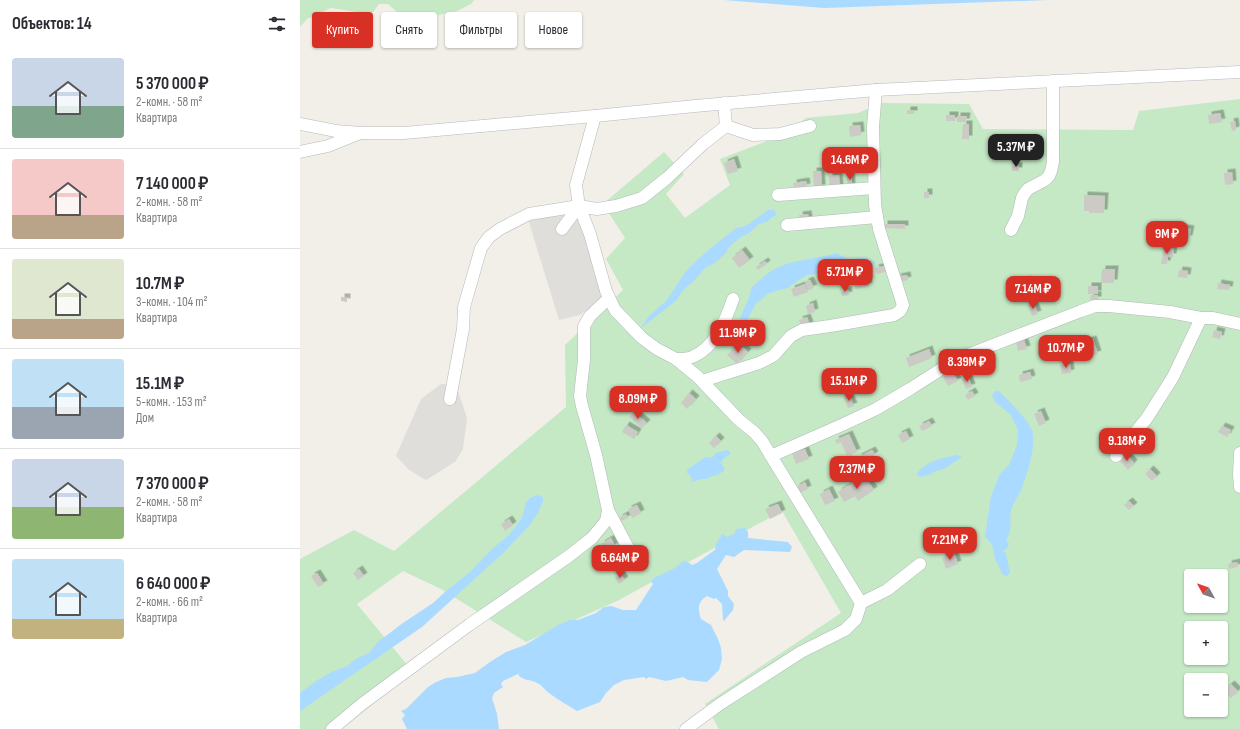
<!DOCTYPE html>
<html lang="ru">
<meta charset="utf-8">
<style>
body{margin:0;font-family:"Sofia Sans Condensed",sans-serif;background:#f7f7f7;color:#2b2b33;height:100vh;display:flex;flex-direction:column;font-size:15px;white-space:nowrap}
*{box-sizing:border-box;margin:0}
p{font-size:13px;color:#7c7c81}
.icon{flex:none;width:22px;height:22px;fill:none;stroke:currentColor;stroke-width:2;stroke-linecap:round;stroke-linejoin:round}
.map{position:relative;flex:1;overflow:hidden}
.side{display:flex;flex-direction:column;background:#fff;width:300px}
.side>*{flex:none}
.banner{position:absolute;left:12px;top:12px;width:380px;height:36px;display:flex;gap:8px}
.needle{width:26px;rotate:310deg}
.tools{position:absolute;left:884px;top:569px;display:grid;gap:8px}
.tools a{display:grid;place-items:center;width:44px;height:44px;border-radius:4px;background:#fff;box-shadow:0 1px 3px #0004;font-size:20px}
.price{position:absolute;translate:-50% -34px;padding:0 9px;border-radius:8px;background:#d93025;color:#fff;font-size:13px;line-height:26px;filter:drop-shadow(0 1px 2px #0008)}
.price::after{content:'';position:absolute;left:50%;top:24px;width:12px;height:9px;margin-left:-6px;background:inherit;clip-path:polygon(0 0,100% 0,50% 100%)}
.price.current{background:#222;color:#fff}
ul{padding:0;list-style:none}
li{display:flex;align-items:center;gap:12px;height:100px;padding:0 12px}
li+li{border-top:1px solid #e1e1e2}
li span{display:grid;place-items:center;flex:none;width:112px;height:80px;border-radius:4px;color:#555}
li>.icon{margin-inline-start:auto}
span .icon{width:48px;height:48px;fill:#fffc;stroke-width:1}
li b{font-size:17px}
h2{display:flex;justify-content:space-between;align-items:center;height:48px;padding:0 12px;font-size:17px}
.chip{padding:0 14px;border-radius:4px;background:#fff;box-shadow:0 1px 3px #0004;font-size:14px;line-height:36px}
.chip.current{background:#d93025;color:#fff}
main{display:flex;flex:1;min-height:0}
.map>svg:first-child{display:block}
.industrial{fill:#e0deda}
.green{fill:#c5e8c5;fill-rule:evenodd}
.water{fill:#aadaff}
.building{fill:#cccac5;filter:url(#shadow)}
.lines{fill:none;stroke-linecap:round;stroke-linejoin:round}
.minor-casing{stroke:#b5b8bc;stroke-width:13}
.minor{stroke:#fff;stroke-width:12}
</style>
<main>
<section class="side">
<h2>Объектов: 14<svg class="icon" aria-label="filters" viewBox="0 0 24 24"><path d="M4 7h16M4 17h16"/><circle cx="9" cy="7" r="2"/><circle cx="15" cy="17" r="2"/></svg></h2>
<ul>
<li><span style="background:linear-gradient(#c9d6e8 60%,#7fa58c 0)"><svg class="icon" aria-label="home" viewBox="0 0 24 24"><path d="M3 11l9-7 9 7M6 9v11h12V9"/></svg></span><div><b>5 370 000 ₽</b><p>2-комн. · 58 m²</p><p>Квартира</p></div></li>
<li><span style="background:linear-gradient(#f6c9c9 70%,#b9a48a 0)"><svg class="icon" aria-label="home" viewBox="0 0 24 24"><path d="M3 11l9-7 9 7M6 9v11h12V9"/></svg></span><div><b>7 140 000 ₽</b><p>2-комн. · 58 m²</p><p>Квартира</p></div></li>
<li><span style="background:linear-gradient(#dfe7d0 75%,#b9a48a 0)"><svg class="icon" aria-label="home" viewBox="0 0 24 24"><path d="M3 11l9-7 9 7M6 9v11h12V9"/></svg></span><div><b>10.7M ₽</b><p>3-комн. · 104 m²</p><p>Квартира</p></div></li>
<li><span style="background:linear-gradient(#bfe0f5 60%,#9aa5b1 0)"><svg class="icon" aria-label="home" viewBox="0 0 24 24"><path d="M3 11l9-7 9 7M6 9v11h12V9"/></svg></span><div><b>15.1M ₽</b><p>5-комн. · 153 m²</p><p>Дом</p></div></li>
<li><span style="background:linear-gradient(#c9d6e8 60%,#8fb573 0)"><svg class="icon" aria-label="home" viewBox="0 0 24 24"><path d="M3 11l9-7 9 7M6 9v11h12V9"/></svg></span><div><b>7 370 000 ₽</b><p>2-комн. · 58 m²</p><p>Квартира</p></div></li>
<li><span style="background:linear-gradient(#bfe0f5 75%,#c2b280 0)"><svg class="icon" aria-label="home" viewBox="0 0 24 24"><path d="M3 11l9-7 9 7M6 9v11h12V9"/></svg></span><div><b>6 640 000 ₽</b><p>2-комн. · 66 m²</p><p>Квартира</p></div></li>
</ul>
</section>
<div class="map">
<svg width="940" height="729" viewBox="0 0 940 729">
<defs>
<filter id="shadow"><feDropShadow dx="3.5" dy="-3.5" stdDeviation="0" flood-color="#0004"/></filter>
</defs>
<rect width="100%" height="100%" fill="#f1efe8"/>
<!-- industrial -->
<g class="industrial">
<path d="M 281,209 L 302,299 L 280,315 L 259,320 L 227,216 Z"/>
<path d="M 141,384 L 156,385 L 167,418 L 163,449 L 155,462 L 126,480 L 109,470 L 96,456 L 121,399 Z"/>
</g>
<!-- green -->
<g class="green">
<path d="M 0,0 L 174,0 L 171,4 L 157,11 L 134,16 L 107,18 L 98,13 L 88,4 L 79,4 L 73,12 L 57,12 L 31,8 L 7,19 L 0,27 Z"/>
<path d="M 940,99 L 940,729 L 419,729 L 405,704 L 541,613 L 482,511 L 319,600 L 226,642 L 141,589 L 103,571 L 57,604 L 113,672 L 42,729 L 0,729 L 0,559 L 54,530 L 94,551 L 266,407 L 265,345 L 323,290 L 306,259 L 325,238 L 303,204 L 364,152 L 384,174 L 366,194 L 385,218 L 430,185 L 420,159 L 488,133 L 506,118 L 558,113 L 581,103 L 669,104 L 683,129 L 833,130 L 839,111 ZM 891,576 L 921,576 L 921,606 L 891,606 ZM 891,628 L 921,628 L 921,658 L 891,658 ZM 891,680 L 921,680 L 921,710 L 891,710 Z"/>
</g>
<!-- water -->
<g class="water">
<path d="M 424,0 L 749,0 L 524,8 Z"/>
<path d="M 468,210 L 474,210 L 477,215 L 472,217 L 467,222 L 459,224 L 449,233 L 438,239 L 428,248 L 426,253 L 415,263 L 405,268 L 394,281 L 383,290 L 377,300 L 341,328 L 348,317 L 367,300 L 386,271 L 398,259 L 436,228 L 446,226 Z"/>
<path d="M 536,253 L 548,259 L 566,258 L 575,262 L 575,264 L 567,267 L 563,267 L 559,270 C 544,267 547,275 536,275 C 534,275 532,274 530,273 L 525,276 L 518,274 L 507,275 L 499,280 L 488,288 L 482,289 L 467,294 L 461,300 L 456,303 L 446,322 L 443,323 L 440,321 L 440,318 L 450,295 L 451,288 C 460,280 470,270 481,266 C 498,259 518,259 536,253 Z"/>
<path d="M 695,391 L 699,391 C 708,400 726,418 731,428 C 738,442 727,474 722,488 C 719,496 713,503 711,510 C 709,522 713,529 706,540 L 709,543 L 708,547 L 703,551 L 706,553 L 710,573 L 707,576 L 703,575 L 695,559 L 692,544 L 685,537 L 691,496 L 700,474 L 709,465 L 717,445 L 718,430 L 710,414 L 695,402 L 692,395 Z"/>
<path d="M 428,450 L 431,454 L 424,458 L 421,463 L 424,468 L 424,471 C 421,472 420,474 417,475 C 412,476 409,477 406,479 L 401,479 L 392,482 L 391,476 L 387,473 L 387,470 L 404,458 L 413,457 L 415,453 Z"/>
<path d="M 657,455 L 662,457 L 644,469 L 636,471 L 629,475 L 620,477 L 618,476 L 617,474 C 625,461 643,458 657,455 Z"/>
<path d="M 238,495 L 243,497 L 243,501 L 238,513 L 229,526 L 203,553 L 122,627 L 0,711 L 0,693 L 16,681 L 32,672 L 47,666 L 56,659 L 69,653 L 79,641 L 103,623 L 133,603 L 146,591 L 169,573 L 192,549 L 209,535 L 222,518 L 226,503 L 230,498 Z"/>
<path d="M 445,528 L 448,532 L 448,538 L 488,542 L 492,547 L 490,552 L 444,550 L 434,557 L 426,555 L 417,569 L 428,591 L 428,596 L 434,604 L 433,610 L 424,621 L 423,620 L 422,604 L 416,598 L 414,599 L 407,596 C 397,602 398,610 401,619 L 411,625 L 418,639 L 421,648 L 422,659 L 419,670 L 407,682 L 388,680 L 383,677 L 366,681 L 349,677 L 346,679 L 344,677 L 324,680 L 314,685 L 306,693 L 300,702 L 277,711 C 268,705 258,700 249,693 C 245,690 242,685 237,683 C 231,679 221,681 218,674 L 203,681 L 201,684 L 203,687 L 194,693 L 192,698 L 197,714 L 199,729 L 107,729 L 102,719 L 105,715 L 101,711 L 106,709 L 128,687 L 136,682 L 146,678 L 157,677 L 175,673 L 190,662 L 206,652 L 225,645 L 258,625 L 270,620 L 278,620 L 296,613 L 304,607 L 311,606 L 323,610 L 336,610 L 353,584 L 351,581 L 354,578 L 375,568 L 383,561 L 388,562 L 392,565 C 396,565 410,553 415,550 L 416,544 L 422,534 L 427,537 L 434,534 L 436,529 Z"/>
</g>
<!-- building -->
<g class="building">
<rect x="607" y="110" width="7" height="4"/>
<path d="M 920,113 L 922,122 L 909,124 L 908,115 Z"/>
<rect x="646" y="115" width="9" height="6"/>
<path d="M 657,116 L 667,116 L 666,122 L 657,122 Z"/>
<path d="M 935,121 L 936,130 L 932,131 L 930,122 Z"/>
<path d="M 663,124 L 669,124 L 669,139 L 662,139 Z"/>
<path d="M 560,125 L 561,135 L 550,137 L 549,126 Z"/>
<path d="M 434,159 L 438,171 L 428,174 L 424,163 Z"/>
<rect x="712" y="166" width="7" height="5"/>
<path d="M 513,171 L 521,171 L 522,188 L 514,189 Z"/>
<path d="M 932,172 L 933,184 L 925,185 L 924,173 Z"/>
<path d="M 551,174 L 552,187 L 548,188 L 547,175 Z"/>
<path d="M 539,175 L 540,188 L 530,188 L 529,176 Z"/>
<path d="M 506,181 L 507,187 L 494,189 L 493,183 Z"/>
<rect x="624" y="192" width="5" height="6"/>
<path d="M 784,195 L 805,196 L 804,213 L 789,213 L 789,211 L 784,211 Z"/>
<path d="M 508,214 L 509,220 L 500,221 L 499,215 Z"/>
<path d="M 584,224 L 605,224 L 605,229 L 584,228 Z"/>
<path d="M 877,227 L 891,229 L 889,239 L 876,237 Z"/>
<path d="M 864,248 L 874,249 L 873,257 L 868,257 L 867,264 L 861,264 Z"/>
<path d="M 442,250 L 450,260 L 439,268 L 432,258 Z"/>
<path d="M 465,261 L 467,264 L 458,270 L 456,267 Z"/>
<path d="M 584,266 L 586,272 L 577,274 L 575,268 Z"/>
<path d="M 802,269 L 815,269 L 814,283 L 801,283 Z"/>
<path d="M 879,270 L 888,271 L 887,278 L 878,277 Z"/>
<path d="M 565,271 L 569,286 L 556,289 L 552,274 Z"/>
<path d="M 607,275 L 608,280 L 599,282 L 597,277 Z"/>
<path d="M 728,279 L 731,287 L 716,292 L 714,284 Z"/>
<path d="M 510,280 L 514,288 L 508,290 L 505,282 Z"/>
<path d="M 918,283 L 930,285 L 929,290 L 917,289 Z"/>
<path d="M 505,284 L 508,292 L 494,297 L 491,289 Z"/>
<rect x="788" y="286" width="10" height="8"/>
<path d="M 548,290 L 549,295 L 542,296 L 541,292 Z"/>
<path d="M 791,295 L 798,295 L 798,300 L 790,300 Z"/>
<path d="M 41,297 L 47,297 L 47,302 L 41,301 Z"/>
<path d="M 513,303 L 515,312 L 508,314 L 506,306 Z"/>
<path d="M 734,303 L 738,314 L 732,316 L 728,305 Z"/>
<path d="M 507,317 L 510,325 L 502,328 L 499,320 Z"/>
<path d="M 914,330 L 922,332 L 920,339 L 912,337 Z"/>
<path d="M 793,339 L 798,354 L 784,358 L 780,343 Z"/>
<path d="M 724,340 L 727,349 L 718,351 L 716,342 Z"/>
<path d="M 438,343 L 448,352 L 437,364 L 427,355 Z"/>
<path d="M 629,349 L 632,358 L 609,367 L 606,358 Z"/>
<path d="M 770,364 L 771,373 L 762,374 L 760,365 Z"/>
<path d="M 652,371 L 658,381 L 648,386 L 643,377 Z"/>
<path d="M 730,372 L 732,379 L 720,382 L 719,375 Z"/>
<path d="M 668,376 L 672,387 L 666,389 L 662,379 Z"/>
<path d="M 672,391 L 675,396 L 668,400 L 665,395 Z"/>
<path d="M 389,393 L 396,399 L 387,409 L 381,403 Z"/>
<path d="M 549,395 L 554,406 L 548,408 L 544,397 Z"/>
<path d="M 741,411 L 746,423 L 739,426 L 734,414 Z"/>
<path d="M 334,412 L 347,423 L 342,428 L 329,417 Z"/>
<path d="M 629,421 L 632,426 L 622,431 L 619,426 Z"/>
<path d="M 326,425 L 338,432 L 334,439 L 322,432 Z"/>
<path d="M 922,426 L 931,430 L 927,437 L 918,432 Z"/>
<path d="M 606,431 L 610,439 L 602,443 L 598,435 Z"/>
<path d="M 549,434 L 557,452 L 547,456 L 541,442 L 537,444 L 535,440 Z"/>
<path d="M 416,436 L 421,441 L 414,448 L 409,443 Z"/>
<path d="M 505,449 L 509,459 L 496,464 L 492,453 Z"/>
<path d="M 572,450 L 575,455 L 561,462 L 558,457 Z"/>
<path d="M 827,455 L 834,463 L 828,470 L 820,461 Z"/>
<path d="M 548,459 L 550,466 L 531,473 L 529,468 L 539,464 L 538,462 Z"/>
<path d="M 850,469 L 857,476 L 852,481 L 845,474 Z"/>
<path d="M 564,475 L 574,490 L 558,501 L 555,496 L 544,502 L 538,492 Z"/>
<path d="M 505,482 L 508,489 L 499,493 L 496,487 Z"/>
<path d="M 529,489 L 535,501 L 525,505 L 520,494 Z"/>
<path d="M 829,501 L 834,506 L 829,510 L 824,505 Z"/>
<path d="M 478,504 L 482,513 L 470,519 L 465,509 Z"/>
<path d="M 337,505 L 341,513 L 332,518 L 328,509 Z"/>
<path d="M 326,514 L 328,518 L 321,521 L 319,518 Z"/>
<path d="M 209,519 L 213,525 L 205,531 L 201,524 Z"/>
<path d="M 642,531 L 653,531 L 652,540 L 642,539 Z"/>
<path d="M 311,538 L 315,546 L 305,551 L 301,544 Z"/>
<path d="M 654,553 L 658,564 L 646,569 L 642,558 Z"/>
<path d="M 937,562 L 938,567 L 929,569 L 928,564 Z"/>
<path d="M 59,569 L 64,576 L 58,580 L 53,573 Z"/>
<path d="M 17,573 L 24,584 L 18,587 L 11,576 Z"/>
<path d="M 321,574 L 325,580 L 319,584 L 315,578 Z"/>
<path d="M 931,684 L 938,691 L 931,698 L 923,691 Z"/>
</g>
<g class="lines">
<!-- minor casing -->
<g class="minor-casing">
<g id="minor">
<path d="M 295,116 L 276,185 L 279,206 L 290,234 L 306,291 L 315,310 L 342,338 L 357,349 L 376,359 L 397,376 L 439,420 L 454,432 L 462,441 L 471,456 L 544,424 L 576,409 L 610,389 L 657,359 L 781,311 L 795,306 L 809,306 L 870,312 L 901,318 L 913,318 L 940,324"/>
<path d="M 0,124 L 36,131 L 61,133 L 104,133 L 295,116 L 395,106 L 576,90 L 940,72"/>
<path d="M 426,126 L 453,135 L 480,134 L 510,126"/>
<path d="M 0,152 L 28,146 L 58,134"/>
<path d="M 478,195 L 574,188"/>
<path d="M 487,225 L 577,217"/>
<path d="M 262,229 L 279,206"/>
<path d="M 711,230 L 718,216 L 722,198 L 724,194 L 728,189 L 745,180 L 749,176 L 751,171 L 753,162 L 753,81"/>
<path d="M 376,359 C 381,359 387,359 392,357 C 415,348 426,320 433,299"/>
<path d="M 402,381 L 459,363 L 473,356 L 491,336 L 502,330 L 530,326 L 594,315 L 600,311 L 603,305 L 579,229 L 575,205 L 573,127 L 576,90"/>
<path d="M 150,399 L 163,329 L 164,307 L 181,248 L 189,237 L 200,229 L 229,214 L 279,206 L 297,209 L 316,206 L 342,198 L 367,178 L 403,144 L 426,126 L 424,103"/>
<path d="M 940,453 L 939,475 L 940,487"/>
<path d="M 816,456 L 847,418 L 873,377 L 901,318"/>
<path d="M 308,510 L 327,546 L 338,563"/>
<path d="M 561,603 L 587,590 L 620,564"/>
<path d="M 32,729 L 62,704 L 169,625 L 269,556 L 292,538 L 306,521 L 308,510 L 296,455 L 282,406 L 280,396 L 284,360 L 284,326 L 290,316 L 309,298"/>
<path d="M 386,729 L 420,704 L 501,652 L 545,630 L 556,619 L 561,603 L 471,456"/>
</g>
</g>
<!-- minor -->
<use href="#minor" class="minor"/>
</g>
</svg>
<div class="tools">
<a><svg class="needle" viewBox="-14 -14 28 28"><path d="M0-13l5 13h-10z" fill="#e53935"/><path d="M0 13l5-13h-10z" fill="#7c7c81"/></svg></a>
<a>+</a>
<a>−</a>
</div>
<b class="price current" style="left:716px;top:168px">5.37M ₽</b>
<b class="price" style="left:550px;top:181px">14.6M ₽</b>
<b class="price" style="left:867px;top:255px">9M ₽</b>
<b class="price" style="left:545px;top:293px">5.71M ₽</b>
<b class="price" style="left:733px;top:310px">7.14M ₽</b>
<b class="price" style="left:438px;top:354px">11.9M ₽</b>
<b class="price" style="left:766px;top:369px">10.7M ₽</b>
<b class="price" style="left:667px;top:383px">8.39M ₽</b>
<b class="price" style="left:549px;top:402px">15.1M ₽</b>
<b class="price" style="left:338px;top:420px">8.09M ₽</b>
<b class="price" style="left:827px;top:462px">9.18M ₽</b>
<b class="price" style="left:557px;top:490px">7.37M ₽</b>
<b class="price" style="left:650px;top:561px">7.21M ₽</b>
<b class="price" style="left:320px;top:579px">6.64M ₽</b>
<div class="banner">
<a class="chip current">Купить</a>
<a class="chip">Снять</a>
<a class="chip">Фильтры</a>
<a class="chip">Новое</a>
</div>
</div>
</main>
